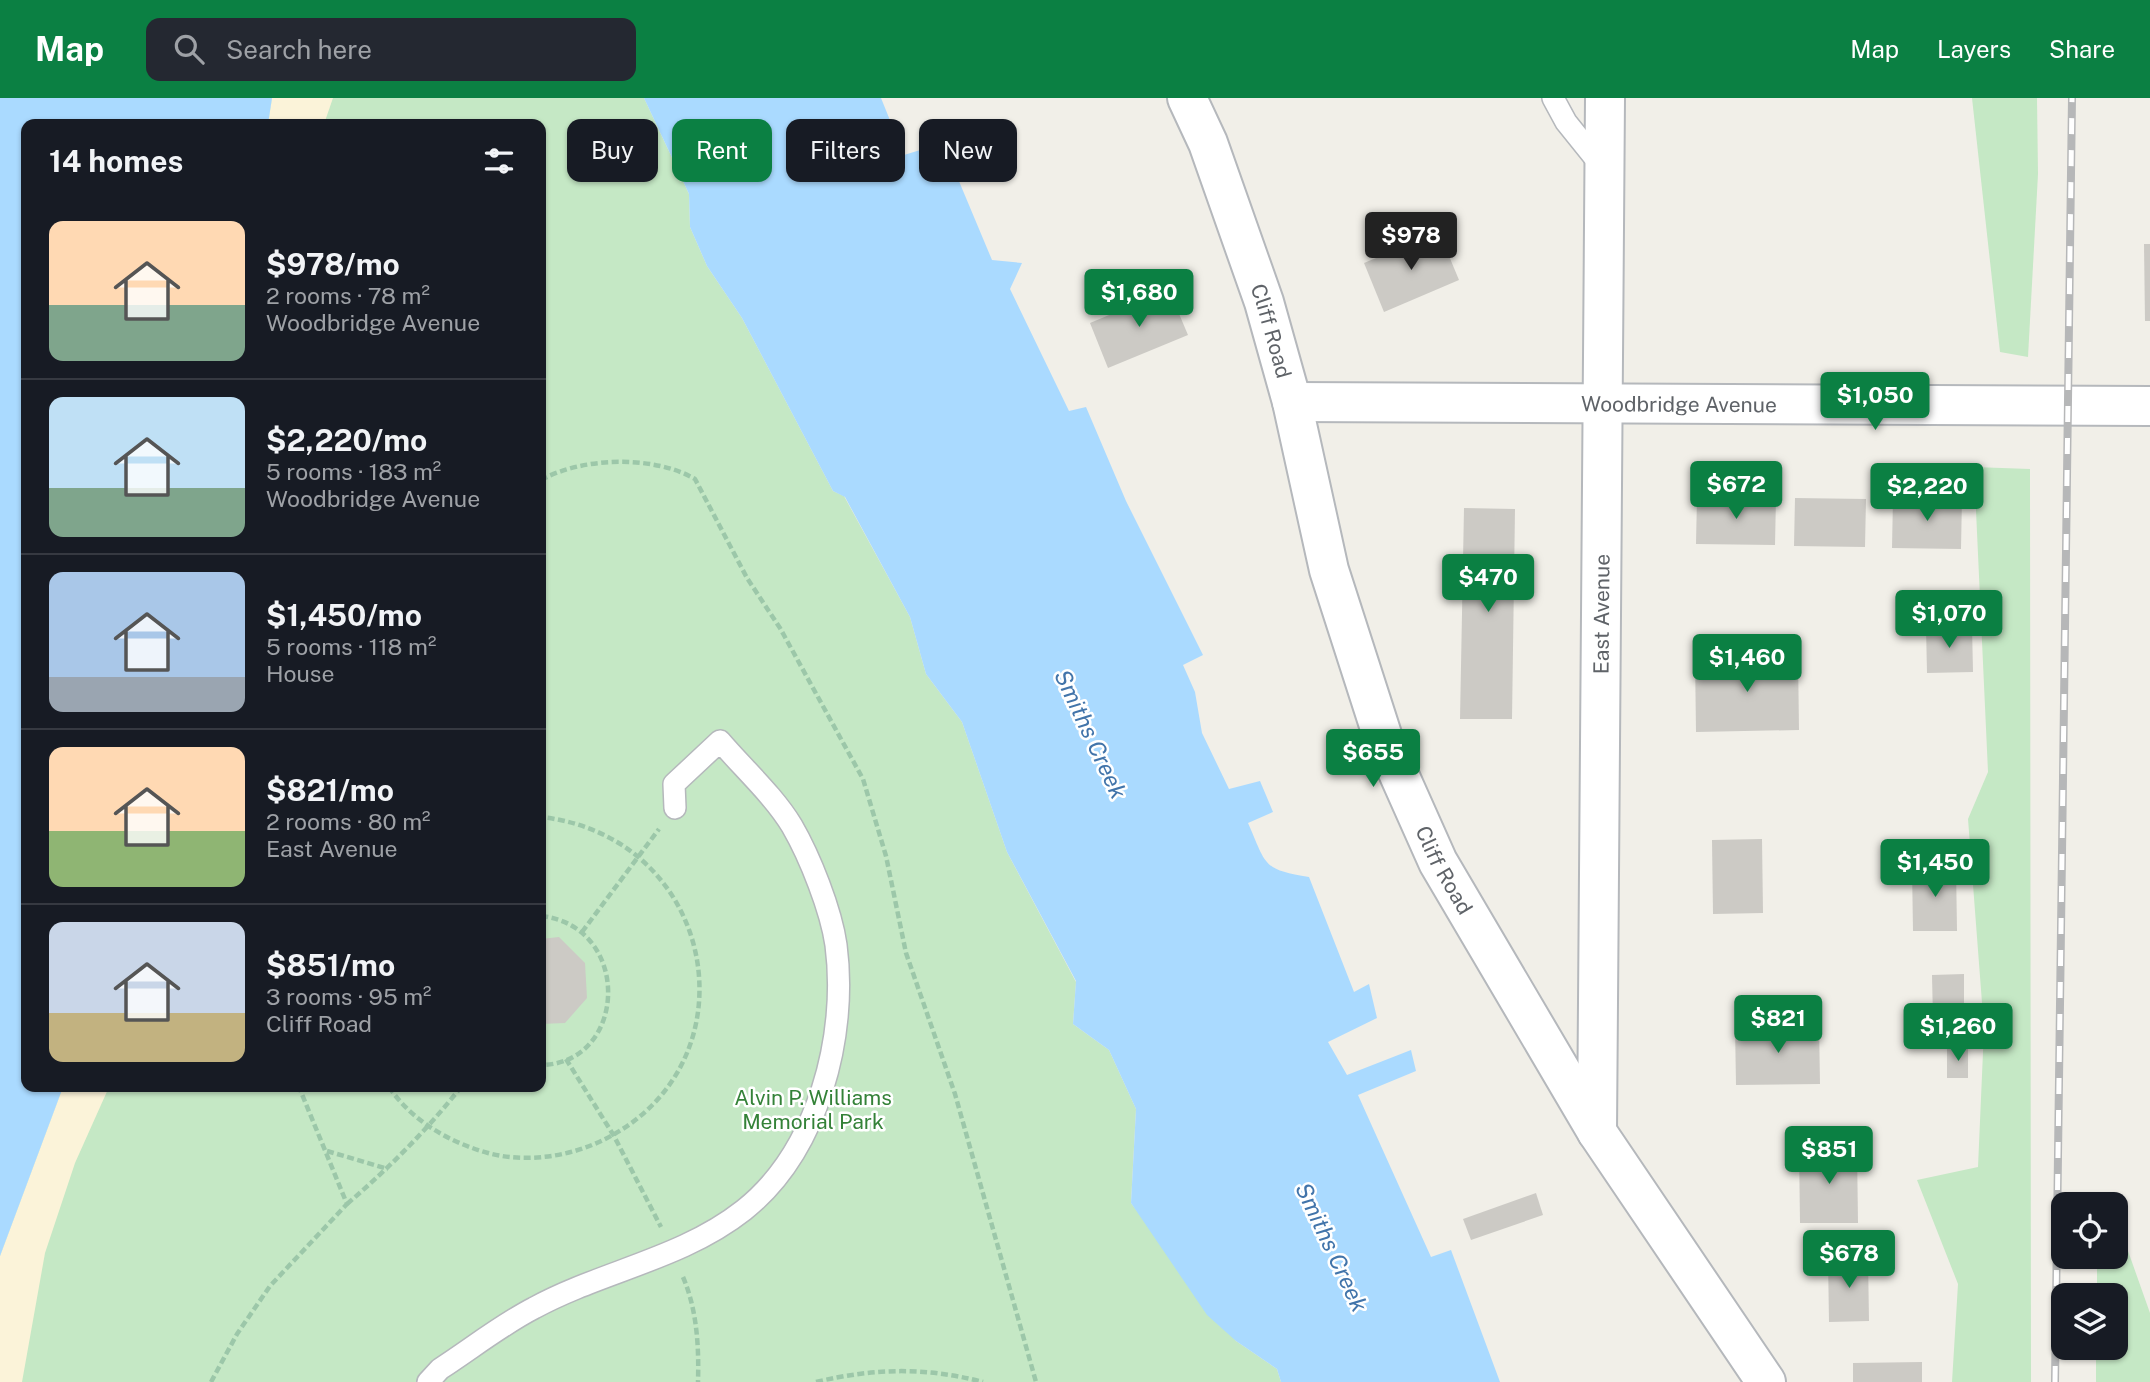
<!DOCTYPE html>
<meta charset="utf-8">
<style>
body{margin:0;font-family:"Public Sans",sans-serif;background:#242831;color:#f1f3f6;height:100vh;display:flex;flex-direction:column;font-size:26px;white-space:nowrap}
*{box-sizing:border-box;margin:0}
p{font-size:23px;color:#9ea1a6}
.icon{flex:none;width:38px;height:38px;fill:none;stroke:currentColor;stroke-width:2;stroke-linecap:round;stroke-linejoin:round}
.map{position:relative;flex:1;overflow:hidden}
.details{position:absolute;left:21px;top:21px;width:525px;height:973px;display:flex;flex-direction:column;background:#171b24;border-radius:14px;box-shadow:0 2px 5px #0004}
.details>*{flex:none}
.top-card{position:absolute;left:567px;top:21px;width:665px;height:63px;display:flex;gap:14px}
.buttons{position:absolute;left:2051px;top:1094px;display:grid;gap:14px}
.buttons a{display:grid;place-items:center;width:77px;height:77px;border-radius:14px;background:#171b24;box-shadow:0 2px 5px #0004;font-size:35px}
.price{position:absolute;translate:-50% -60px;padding:0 16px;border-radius:7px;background:#0b8043;color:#fff;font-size:23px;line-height:46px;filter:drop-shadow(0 2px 4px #0008)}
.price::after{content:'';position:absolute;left:50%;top:42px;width:21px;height:16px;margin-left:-10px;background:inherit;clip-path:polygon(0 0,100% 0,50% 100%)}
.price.current{background:#222;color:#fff}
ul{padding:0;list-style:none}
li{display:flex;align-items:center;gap:21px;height:175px;padding:0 28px}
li+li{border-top:2px solid #363941}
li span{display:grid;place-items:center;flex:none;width:196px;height:140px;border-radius:14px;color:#555}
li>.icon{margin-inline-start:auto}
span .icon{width:84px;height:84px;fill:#fffc;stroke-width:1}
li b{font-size:30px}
h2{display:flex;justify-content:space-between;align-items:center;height:84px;padding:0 28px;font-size:30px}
.pill{padding:0 24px;border-radius:14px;background:#171b24;box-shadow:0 2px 5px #0004;font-size:24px;line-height:63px}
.pill.current{background:#0b8043;color:#fff}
header{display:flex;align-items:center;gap:42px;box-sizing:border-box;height:98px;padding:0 35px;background:#0b8043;color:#fff}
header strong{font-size:33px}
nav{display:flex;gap:38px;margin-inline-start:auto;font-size:24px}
.search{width:490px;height:63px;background:#242831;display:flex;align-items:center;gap:18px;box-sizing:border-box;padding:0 24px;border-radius:14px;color:#9ea1a6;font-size:26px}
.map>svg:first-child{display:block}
.green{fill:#c5e8c5}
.sand{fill:#fbf3d9}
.water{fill:#aadaff}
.building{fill:#cccac5}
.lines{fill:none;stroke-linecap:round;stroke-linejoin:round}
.lane-casing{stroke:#b5b8bc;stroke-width:24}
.street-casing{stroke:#b5b8bc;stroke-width:42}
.path{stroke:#9cc7a9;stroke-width:4.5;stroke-dasharray:7 3.5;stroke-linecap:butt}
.lane{stroke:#fff;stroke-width:21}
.street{stroke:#fff;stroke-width:38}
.rail-casing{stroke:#b6b7b8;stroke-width:8}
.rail{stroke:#fff;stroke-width:5;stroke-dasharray:16;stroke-linecap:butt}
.labels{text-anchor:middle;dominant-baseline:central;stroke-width:5;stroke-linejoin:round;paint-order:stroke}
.street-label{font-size:21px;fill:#5f6368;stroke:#fff}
.park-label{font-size:21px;fill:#348238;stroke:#fff}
.water-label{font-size:23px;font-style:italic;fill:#4174aa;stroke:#fff}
</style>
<header>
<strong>Map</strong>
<div class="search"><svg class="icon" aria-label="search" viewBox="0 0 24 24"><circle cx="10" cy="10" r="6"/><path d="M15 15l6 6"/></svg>Search here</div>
<nav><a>Map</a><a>Layers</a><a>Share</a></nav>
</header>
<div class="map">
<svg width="2150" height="1284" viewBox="0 0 2150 1284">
<rect width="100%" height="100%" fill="#f1efe8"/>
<!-- green -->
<g class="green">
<path d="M 272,0 L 644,0 L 689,96 L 690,129 L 707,168 L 742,220 L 833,393 L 844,398 L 910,519 L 926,576 L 962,624 L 1007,754 L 1076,884 L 1073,926 L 1109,952 L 1136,1011 L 1131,1105 L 1236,1243 L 1277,1271 L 1281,1284 L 0,1284 L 0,1158 L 63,989 L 541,989 L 541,26 L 268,26 Z"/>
<path d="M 1972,0 L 2037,0 L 2038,76 L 2028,259 L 2000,254 Z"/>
<path d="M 1974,369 L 2030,371 L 2031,1284 L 1952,1284 L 1958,1186 L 1917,1082 L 1978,1069 L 1984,931 L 1968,721 L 1988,674 Z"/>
<path d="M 2116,1119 L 2150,1215 L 2150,1284 L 2096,1284 L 2096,1250 L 2116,1250 L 2116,1197 L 2097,1197 L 2097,1159 L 2116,1158 Z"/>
</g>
<!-- sand -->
<g class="sand">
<path d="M 272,0 L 333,0 L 324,26 L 268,26 Z"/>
<path d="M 63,989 L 109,989 L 75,1065 L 45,1155 L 22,1284 L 0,1284 L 0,1158 Z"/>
</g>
<!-- water -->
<g class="water">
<path d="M 0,0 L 272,0 L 268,26 L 26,26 L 26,989 L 63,989 L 0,1158 Z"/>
<path d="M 644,0 L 881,0 L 904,57 L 943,45 L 992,162 L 1022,165 L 1010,191 L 1069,313 L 1086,309 L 1126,403 L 1203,557 L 1183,567 L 1195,594 L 1202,635 L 1229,691 L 1260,683 L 1273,714 L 1248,725 C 1267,768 1262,771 1309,779 L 1354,894 L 1369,886 L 1377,920 L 1328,944 L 1347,977 L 1411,952 L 1416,973 L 1358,997 L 1431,1159 L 1451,1152 L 1500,1284 L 1281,1284 L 1277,1271 L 1236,1243 L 1207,1217 L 1131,1105 L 1136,1011 L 1109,952 L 1073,926 L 1076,883 L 1007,754 L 962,624 L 926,576 L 910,519 L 845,399 L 833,393 L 742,220 L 707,168 L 690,129 L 689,96 Z"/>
</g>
<!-- building -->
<g class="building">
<path d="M 1439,134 L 1459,182 L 1384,214 L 1364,165 Z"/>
<path d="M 2144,146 L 2150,146 L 2150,223 L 2145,223 Z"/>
<path d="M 1169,192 L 1188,237 L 1108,270 L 1090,225 Z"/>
<path d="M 1697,399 L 1776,400 L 1775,447 L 1696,446 Z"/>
<path d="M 1795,400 L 1866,401 L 1865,449 L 1794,448 Z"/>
<path d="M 1893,400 L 1962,400 L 1961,451 L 1892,450 Z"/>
<path d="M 1464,410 L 1515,411 L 1512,621 L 1460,621 Z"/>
<path d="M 1972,528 L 1973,574 L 1927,575 L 1926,529 Z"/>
<path d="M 1798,558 L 1799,632 L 1696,634 L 1695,559 Z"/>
<path d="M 1762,741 L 1763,815 L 1713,816 L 1712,742 Z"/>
<path d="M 1956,769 L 1957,833 L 1913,833 L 1912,770 Z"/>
<path d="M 559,839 L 585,865 L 587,900 L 565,925 L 541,926 L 541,841 Z"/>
<path d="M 1964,876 L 1964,921 L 1933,922 L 1932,877 Z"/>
<path d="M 1819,927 L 1820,986 L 1736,987 L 1735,928 Z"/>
<path d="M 1968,950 L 1968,980 L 1947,980 L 1947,951 Z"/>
<path d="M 1857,1050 L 1858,1125 L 1800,1125 L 1799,1051 Z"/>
<path d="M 1536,1095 L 1543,1117 L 1471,1142 L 1463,1121 Z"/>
<path d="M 1868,1160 L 1869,1223 L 1829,1224 L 1828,1161 Z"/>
<path d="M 1922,1264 L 1922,1284 L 1853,1284 L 1853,1265 Z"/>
</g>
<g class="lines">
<!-- lane casing -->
<g class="lane-casing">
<g id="lane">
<path d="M 1553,0 L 1566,24 L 1603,70"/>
<path d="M 428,1284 L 440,1271 C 471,1251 501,1227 534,1210 C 602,1173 682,1161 744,1112 C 818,1053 848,938 836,847 C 831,812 810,759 792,728 C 774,698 743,670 720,643 L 674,686 L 675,710"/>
</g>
</g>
<!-- street casing -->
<g class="street-casing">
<g id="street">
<path id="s1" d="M 1187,0 L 1208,45 L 1264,204 L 1292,304 L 1329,472 L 1384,643 L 1438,764 L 1597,1034 L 1766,1284"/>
<path id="s2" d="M 1292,304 L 2150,308"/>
<path id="s3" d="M 1597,1034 L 1605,0"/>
</g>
</g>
<!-- path -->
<g class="path">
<path d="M 541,382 C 582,359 654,357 695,381 L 747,480 L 780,530 L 863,681 L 886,758 L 906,855 L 955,996 L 1036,1284"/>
<path d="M 541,818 C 633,828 628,966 541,967"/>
<path d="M 582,834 L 659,731"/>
<path d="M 566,961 L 614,1038 L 661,1129"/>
<path d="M 389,989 C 412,1023 449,1044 488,1055 C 521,1064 560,1060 592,1047 C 760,977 722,739 541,719"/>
<path d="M 327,1053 L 388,1071"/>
<path d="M 347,1106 C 389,1070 427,1032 461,989"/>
<path d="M 683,1179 C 697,1212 699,1248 698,1284"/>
<path d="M 211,1284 L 237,1236 L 270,1188 L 347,1106 L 299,989"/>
<path d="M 816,1284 C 875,1270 925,1269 983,1284"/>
</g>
<!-- lane -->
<use href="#lane" class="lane"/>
<!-- street -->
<use href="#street" class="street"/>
<!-- rail casing -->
<g class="rail-casing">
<path id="rail" d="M 2055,1284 L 2072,0"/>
</g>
<!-- rail -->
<use href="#rail" class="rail"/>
</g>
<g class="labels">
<!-- street labels -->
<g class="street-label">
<text stroke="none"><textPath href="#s1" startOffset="248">Cliff Road</textPath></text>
<text stroke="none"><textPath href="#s2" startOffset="387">Woodbridge Avenue</textPath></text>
<text stroke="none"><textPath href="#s3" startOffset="518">East Avenue</textPath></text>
<text stroke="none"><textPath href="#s1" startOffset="816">Cliff Road</textPath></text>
</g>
<!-- park labels -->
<g class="park-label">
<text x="813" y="999">Alvin P. Williams<tspan x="813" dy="24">Memorial Park</tspan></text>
</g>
<!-- water labels -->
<g class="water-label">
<text transform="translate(1091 636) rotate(65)">Smiths Creek</text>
<text transform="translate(1332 1149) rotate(65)">Smiths Creek</text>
</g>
</g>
</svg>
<div class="buttons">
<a><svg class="icon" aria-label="locate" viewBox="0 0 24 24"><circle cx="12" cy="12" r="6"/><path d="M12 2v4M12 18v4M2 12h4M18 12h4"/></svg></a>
<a><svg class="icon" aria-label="layers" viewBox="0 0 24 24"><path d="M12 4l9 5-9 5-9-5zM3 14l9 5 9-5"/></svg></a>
</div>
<b class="price current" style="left:1411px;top:174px">$978</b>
<b class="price" style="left:1139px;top:231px">$1,680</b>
<b class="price" style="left:1875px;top:334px">$1,050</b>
<b class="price" style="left:1736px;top:423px">$672</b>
<b class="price" style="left:1927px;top:425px">$2,220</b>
<b class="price" style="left:1488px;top:516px">$470</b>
<b class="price" style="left:1949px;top:552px">$1,070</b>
<b class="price" style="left:1747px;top:596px">$1,460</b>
<b class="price" style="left:1373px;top:691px">$655</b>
<b class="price" style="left:1935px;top:801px">$1,450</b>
<b class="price" style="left:1778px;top:957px">$821</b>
<b class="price" style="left:1958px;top:965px">$1,260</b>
<b class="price" style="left:1829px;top:1088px">$851</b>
<b class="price" style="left:1849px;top:1192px">$678</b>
<div class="top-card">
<a class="pill">Buy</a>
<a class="pill current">Rent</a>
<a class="pill">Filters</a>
<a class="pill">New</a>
</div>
<section class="details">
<h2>14 homes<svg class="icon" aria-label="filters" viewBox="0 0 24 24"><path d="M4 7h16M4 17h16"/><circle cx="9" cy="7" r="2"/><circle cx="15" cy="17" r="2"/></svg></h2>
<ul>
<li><span style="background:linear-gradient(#ffd9b3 60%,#7fa58c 0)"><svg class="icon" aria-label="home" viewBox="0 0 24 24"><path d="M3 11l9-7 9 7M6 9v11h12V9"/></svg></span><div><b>$978/mo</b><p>2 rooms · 78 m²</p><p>Woodbridge Avenue</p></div></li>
<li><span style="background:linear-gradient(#bfe0f5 65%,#7fa58c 0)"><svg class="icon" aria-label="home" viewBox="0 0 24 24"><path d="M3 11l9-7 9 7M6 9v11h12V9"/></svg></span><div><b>$2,220/mo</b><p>5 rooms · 183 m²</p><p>Woodbridge Avenue</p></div></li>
<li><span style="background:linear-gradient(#a9c7e8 75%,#9aa5b1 0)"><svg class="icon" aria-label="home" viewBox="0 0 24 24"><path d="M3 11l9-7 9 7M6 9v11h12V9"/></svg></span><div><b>$1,450/mo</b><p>5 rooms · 118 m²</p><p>House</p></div></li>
<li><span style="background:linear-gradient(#ffd9b3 60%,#8fb573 0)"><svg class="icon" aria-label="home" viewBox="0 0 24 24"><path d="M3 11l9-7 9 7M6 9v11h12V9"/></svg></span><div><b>$821/mo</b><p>2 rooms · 80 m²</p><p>East Avenue</p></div></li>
<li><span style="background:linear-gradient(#c9d6e8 65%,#c2b280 0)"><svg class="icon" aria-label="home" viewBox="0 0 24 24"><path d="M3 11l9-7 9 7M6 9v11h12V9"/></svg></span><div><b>$851/mo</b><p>3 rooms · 95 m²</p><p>Cliff Road</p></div></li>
</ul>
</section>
</div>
